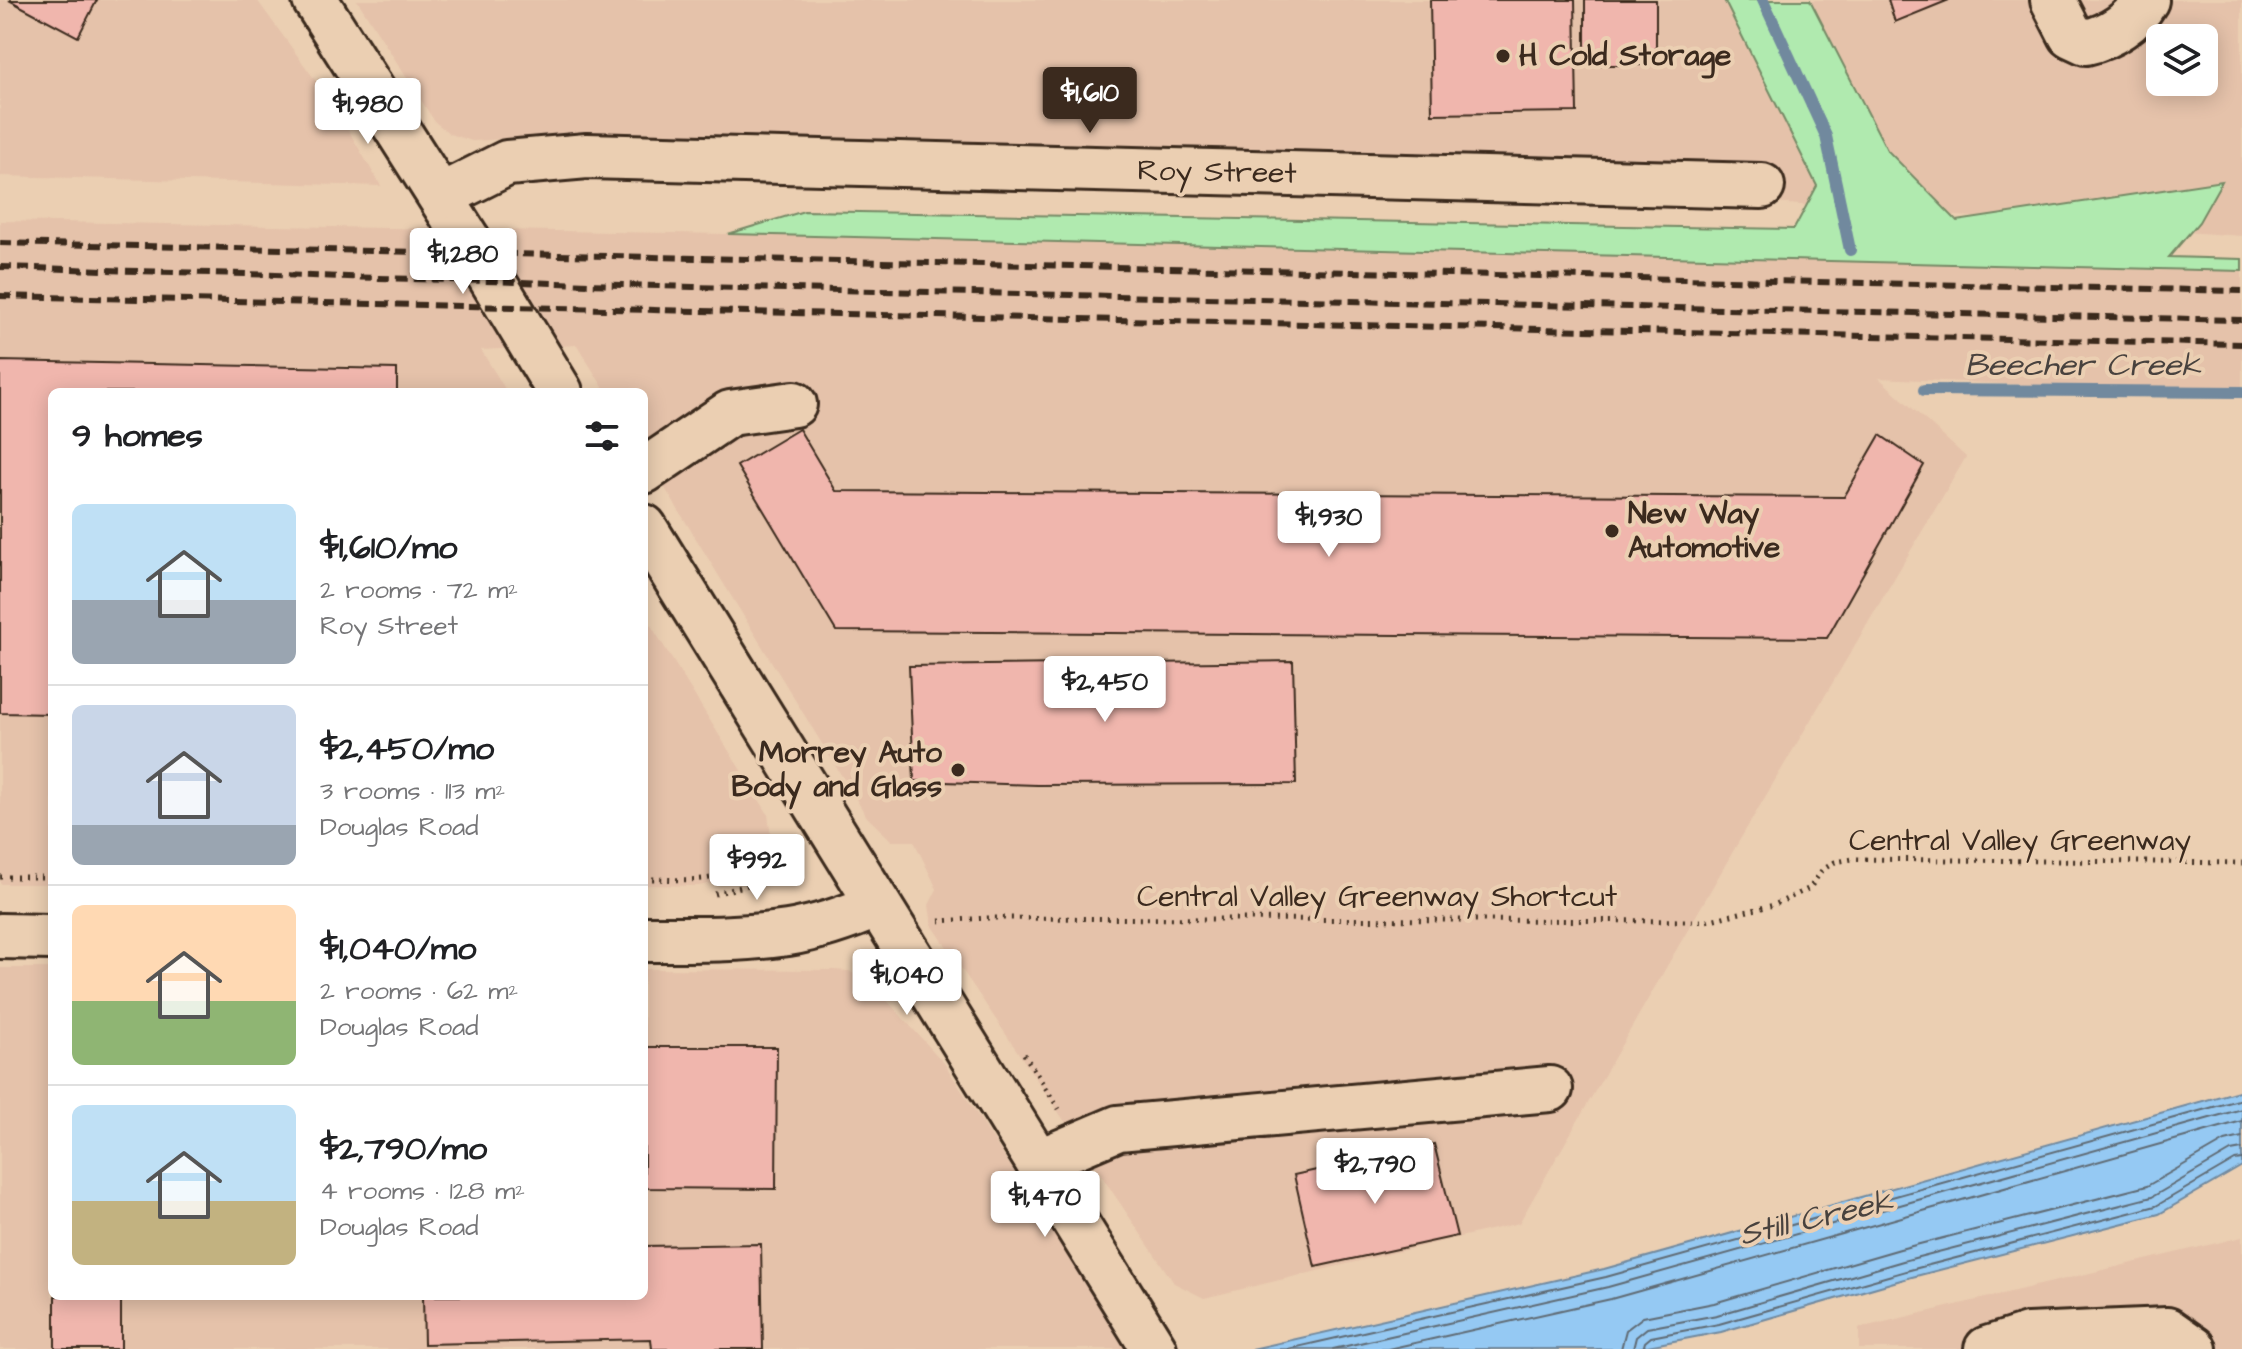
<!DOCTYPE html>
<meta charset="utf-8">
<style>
body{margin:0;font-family:"Architects Daughter",sans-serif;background:#f2f2f2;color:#202124;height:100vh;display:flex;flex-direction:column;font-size:30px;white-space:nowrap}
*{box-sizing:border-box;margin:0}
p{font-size:26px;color:#757577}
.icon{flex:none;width:44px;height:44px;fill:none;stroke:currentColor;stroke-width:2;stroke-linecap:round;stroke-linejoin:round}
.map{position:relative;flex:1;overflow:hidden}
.sheet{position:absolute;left:48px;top:388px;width:600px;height:912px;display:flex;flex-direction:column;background:#fff;border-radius:12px;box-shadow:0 4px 20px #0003}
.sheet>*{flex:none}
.controls{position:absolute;left:2146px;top:24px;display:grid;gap:16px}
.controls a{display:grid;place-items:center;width:72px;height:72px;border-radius:12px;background:#fff;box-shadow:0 4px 20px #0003;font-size:40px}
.price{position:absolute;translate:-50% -68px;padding:0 18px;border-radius:8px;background:#fff;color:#222;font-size:26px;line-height:52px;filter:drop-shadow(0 2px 4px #0008)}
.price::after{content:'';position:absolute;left:50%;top:48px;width:24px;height:18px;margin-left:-12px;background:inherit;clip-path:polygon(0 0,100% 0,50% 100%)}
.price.current{background:#3b2a1e;color:#fff}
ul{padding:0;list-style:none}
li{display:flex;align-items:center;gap:24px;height:200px;padding:0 24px}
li+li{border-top:2px solid #e0e0e0}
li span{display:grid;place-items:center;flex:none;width:224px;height:160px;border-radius:12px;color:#555}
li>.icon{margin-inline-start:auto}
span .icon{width:96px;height:96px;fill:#fffc;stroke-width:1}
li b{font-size:34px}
h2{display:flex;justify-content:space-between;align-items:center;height:96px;padding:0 24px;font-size:34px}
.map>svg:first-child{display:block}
.built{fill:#e5c2aa;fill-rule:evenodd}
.green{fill:#b0eaaf;stroke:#768a66;stroke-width:2}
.water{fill:#95c9f3;stroke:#71899e;stroke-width:2}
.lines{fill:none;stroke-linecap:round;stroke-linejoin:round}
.shore{stroke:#5f6a73;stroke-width:2}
.stream{stroke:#71899e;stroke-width:12}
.building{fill:#f0b6ad;stroke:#3b2a1e;stroke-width:2}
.minor-casing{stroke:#3b2a1e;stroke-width:50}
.path{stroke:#3b2a1e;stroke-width:5;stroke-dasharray:2 6;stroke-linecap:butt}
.minor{stroke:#ebcfb2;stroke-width:44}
.rail{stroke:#3b2a1e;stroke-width:6;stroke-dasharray:12 6;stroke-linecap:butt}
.poi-dot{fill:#3b2a1e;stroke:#ebcfb2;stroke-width:3}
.labels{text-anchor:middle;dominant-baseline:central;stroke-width:8;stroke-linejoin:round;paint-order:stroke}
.poi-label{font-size:30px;font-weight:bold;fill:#3b2a1e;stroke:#ebcfb2;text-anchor:start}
.street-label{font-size:30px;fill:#3b2a1e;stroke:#ebcfb2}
.water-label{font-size:32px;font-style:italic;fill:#48423e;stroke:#ebcfb2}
</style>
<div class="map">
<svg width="2242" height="1349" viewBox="0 0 2242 1349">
<rect width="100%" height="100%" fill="#ebcfb2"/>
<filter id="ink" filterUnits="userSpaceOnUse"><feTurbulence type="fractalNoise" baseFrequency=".0125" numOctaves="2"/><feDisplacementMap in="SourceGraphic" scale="16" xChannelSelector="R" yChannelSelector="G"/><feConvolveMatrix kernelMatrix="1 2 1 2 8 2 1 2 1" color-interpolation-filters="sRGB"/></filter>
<g filter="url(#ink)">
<!-- built -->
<g class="built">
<path d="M 0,0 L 257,0 L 334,106 L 381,186 L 0,176 Z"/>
<path d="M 357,0 L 2242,0 L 2242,236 L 1760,202 L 1759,166 L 571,135 L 472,141 L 450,134 L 435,122 ZM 2160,38 L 2204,38 L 2204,82 L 2160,82 Z"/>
<path d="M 0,221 L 728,234 L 2242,271 L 2242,395 L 1879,378 L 1966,457 L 1735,848 L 1519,1223 L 1204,1298 L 1174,1283 L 932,925 L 929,905 L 937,889 L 914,841 L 892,841 L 867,817 L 644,454 L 644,392 L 606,392 L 577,345 L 481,350 L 507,392 L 52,392 L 52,884 L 0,884 Z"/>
<path d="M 644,614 L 768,814 L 771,836 L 762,856 L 737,875 L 721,881 L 699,886 L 644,885 Z"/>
<path d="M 0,968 L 52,968 L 52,1296 L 644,1296 L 644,969 L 833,970 L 849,971 L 872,984 L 944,1063 L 1128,1349 L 0,1349 Z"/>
<path d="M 2242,1237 L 2242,1349 L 1859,1349 L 1859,1328 Z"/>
</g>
<!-- green -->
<path class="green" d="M 1724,0 L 1810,0 L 1887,150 L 1957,221 L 2222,181 L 2199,222 L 2169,257 L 2242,259 L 2242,271 L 728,234 L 804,211 L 1794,229 L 1817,186 Z"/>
<!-- water -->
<path class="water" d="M 2242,1090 L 2242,1166 L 2159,1214 L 1908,1278 L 1721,1332 L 1632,1349 L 1252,1349 L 1604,1269 Z"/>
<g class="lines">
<!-- shore -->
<g class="shore">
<path d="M 1288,1349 L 1606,1277 L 2242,1099"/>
<path d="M 1333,1349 L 1608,1287 L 2242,1109"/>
<path d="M 1388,1349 L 1611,1299 L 2242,1121"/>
<path d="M 1621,1349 L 1626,1330 L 1643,1317 L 1714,1303 L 1900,1249 L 2147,1186 L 2225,1141 L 2242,1137"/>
<path d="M 1633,1349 L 1636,1337 L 1647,1328 L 1717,1315 L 1903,1261 L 2152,1197 L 2231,1151 L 2242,1149"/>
<path d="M 1643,1349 L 1645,1342 L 1651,1337 L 1719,1324 L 1906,1271 L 2156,1206 L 2235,1160 L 2242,1159"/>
</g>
<!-- stream -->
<g class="stream">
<path d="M 1763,0 L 1826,136 L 1850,250"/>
<path d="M 1924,390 L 2242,392"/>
</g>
</g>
<!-- building -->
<g class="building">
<path d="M 9,0 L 97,0 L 78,37 Z"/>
<path d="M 1430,0 L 1575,0 L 1577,112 L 1432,114 Z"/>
<rect x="1585" y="0" width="71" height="65"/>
<path d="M 1888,0 L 1949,0 L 1895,22 Z"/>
<path d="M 0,361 L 397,369 L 397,392 L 52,392 L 52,714 L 0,713 Z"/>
<path d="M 799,429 L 836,491 L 1844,497 L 1880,435 L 1924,465 L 1827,638 L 836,631 L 737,466 Z"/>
<path d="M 1293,661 L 1296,784 L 1037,785 L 914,781 L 909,666 Z"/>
<path d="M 644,1047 L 777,1047 L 776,1189 L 644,1188 Z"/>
<path d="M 1434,1144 L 1457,1236 L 1315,1267 L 1294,1175 Z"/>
<path d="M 761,1244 L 763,1349 L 652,1349 L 651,1339 L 424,1344 L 423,1296 L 644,1296 L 644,1246 Z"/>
<rect x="55" y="1296" width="66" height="53"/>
</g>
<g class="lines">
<!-- minor casing -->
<g class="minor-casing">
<g id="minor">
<path d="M 315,0 L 476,253 L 560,392"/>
<path d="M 2053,0 L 2071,35 L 2086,42 C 2110,37 2134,21 2146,0"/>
<path d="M 441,196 L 507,163 L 587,156 L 1762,186"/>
<path d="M 644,471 L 730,413 L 794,404"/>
<path d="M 644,527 L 1154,1349"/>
<path d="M 0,936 L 52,937"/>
<path d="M 644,939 C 692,939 741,940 788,933 C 819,928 850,917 878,905"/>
<path d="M 1038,1162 L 1118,1128 L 1550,1089"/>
<path d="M 1987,1349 L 2028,1336 L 2167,1330 L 2194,1349"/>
</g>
</g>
<!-- path -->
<g class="path">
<path d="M 0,877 L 52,877"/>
<path d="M 644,879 C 690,879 733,888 764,845 L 767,846"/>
<path d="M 715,894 L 748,885 L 776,860 L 800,852"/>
<path d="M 939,921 L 987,918 L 1706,921 L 1774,905 L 1810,888 L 1822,870 L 1835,862 L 1853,859 L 2242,863"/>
<path d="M 1024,1054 L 1059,1109"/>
</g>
<!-- minor -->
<use href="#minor" class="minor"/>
<!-- rail -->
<g class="rail">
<path d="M 0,243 L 2242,291"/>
<path d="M 0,267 L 693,287 L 2242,320"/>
<path d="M 0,296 L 2242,344"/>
</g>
</g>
</g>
<!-- markers -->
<g class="poi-dot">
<circle cx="1503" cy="56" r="8"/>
<circle cx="1612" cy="531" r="8"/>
<circle cx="958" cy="770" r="8"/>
</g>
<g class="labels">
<!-- poi labels -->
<g class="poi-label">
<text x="1519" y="56">H Cold Storage</text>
<text x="1628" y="514">New Way<tspan x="1628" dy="34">Automotive</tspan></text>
<text x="942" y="753" text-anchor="end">Morrey Auto<tspan x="942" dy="34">Body and Glass</tspan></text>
</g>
<!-- street labels -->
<g class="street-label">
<text transform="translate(1217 172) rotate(1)">Roy Street</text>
<text x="2020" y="841">Central Valley Greenway</text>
<text x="1377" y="897">Central Valley Greenway Shortcut</text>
</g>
<!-- water labels -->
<g class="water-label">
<text x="2083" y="365">Beecher Creek</text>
<text transform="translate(1816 1218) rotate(-13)">Still Creek</text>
</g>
</g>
</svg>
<div class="controls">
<a><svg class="icon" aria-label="layers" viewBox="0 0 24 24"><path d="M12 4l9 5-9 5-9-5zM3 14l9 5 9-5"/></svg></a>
</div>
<b class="price current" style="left:1090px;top:135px">$1,610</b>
<b class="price" style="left:368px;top:146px">$1,980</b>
<b class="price" style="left:463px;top:296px">$1,280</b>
<b class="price" style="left:1329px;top:559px">$1,930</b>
<b class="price" style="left:1105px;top:724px">$2,450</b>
<b class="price" style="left:757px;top:902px">$992</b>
<b class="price" style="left:907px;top:1017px">$1,040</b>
<b class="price" style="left:1375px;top:1206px">$2,790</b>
<b class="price" style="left:1045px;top:1239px">$1,470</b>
<section class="sheet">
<h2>9 homes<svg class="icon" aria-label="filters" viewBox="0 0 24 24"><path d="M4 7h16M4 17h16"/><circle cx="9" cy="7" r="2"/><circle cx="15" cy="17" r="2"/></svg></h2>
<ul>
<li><span style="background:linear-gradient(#bfe0f5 60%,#9aa5b1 0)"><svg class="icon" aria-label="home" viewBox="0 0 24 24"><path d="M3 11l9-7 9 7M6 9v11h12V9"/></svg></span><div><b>$1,610/mo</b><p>2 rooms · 72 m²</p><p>Roy Street</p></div></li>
<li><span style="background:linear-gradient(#c9d6e8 75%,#9aa5b1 0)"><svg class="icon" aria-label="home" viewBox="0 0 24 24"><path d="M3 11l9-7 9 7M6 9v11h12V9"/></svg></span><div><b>$2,450/mo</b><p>3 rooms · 113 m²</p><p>Douglas Road</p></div></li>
<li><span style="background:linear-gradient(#ffd9b3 60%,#8fb573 0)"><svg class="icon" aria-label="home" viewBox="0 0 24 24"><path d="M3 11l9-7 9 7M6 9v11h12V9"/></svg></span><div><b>$1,040/mo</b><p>2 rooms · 62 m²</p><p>Douglas Road</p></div></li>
<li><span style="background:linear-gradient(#bfe0f5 60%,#c2b280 0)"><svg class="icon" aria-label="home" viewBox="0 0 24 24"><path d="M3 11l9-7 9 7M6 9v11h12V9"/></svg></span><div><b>$2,790/mo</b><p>4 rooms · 128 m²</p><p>Douglas Road</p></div></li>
</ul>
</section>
</div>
